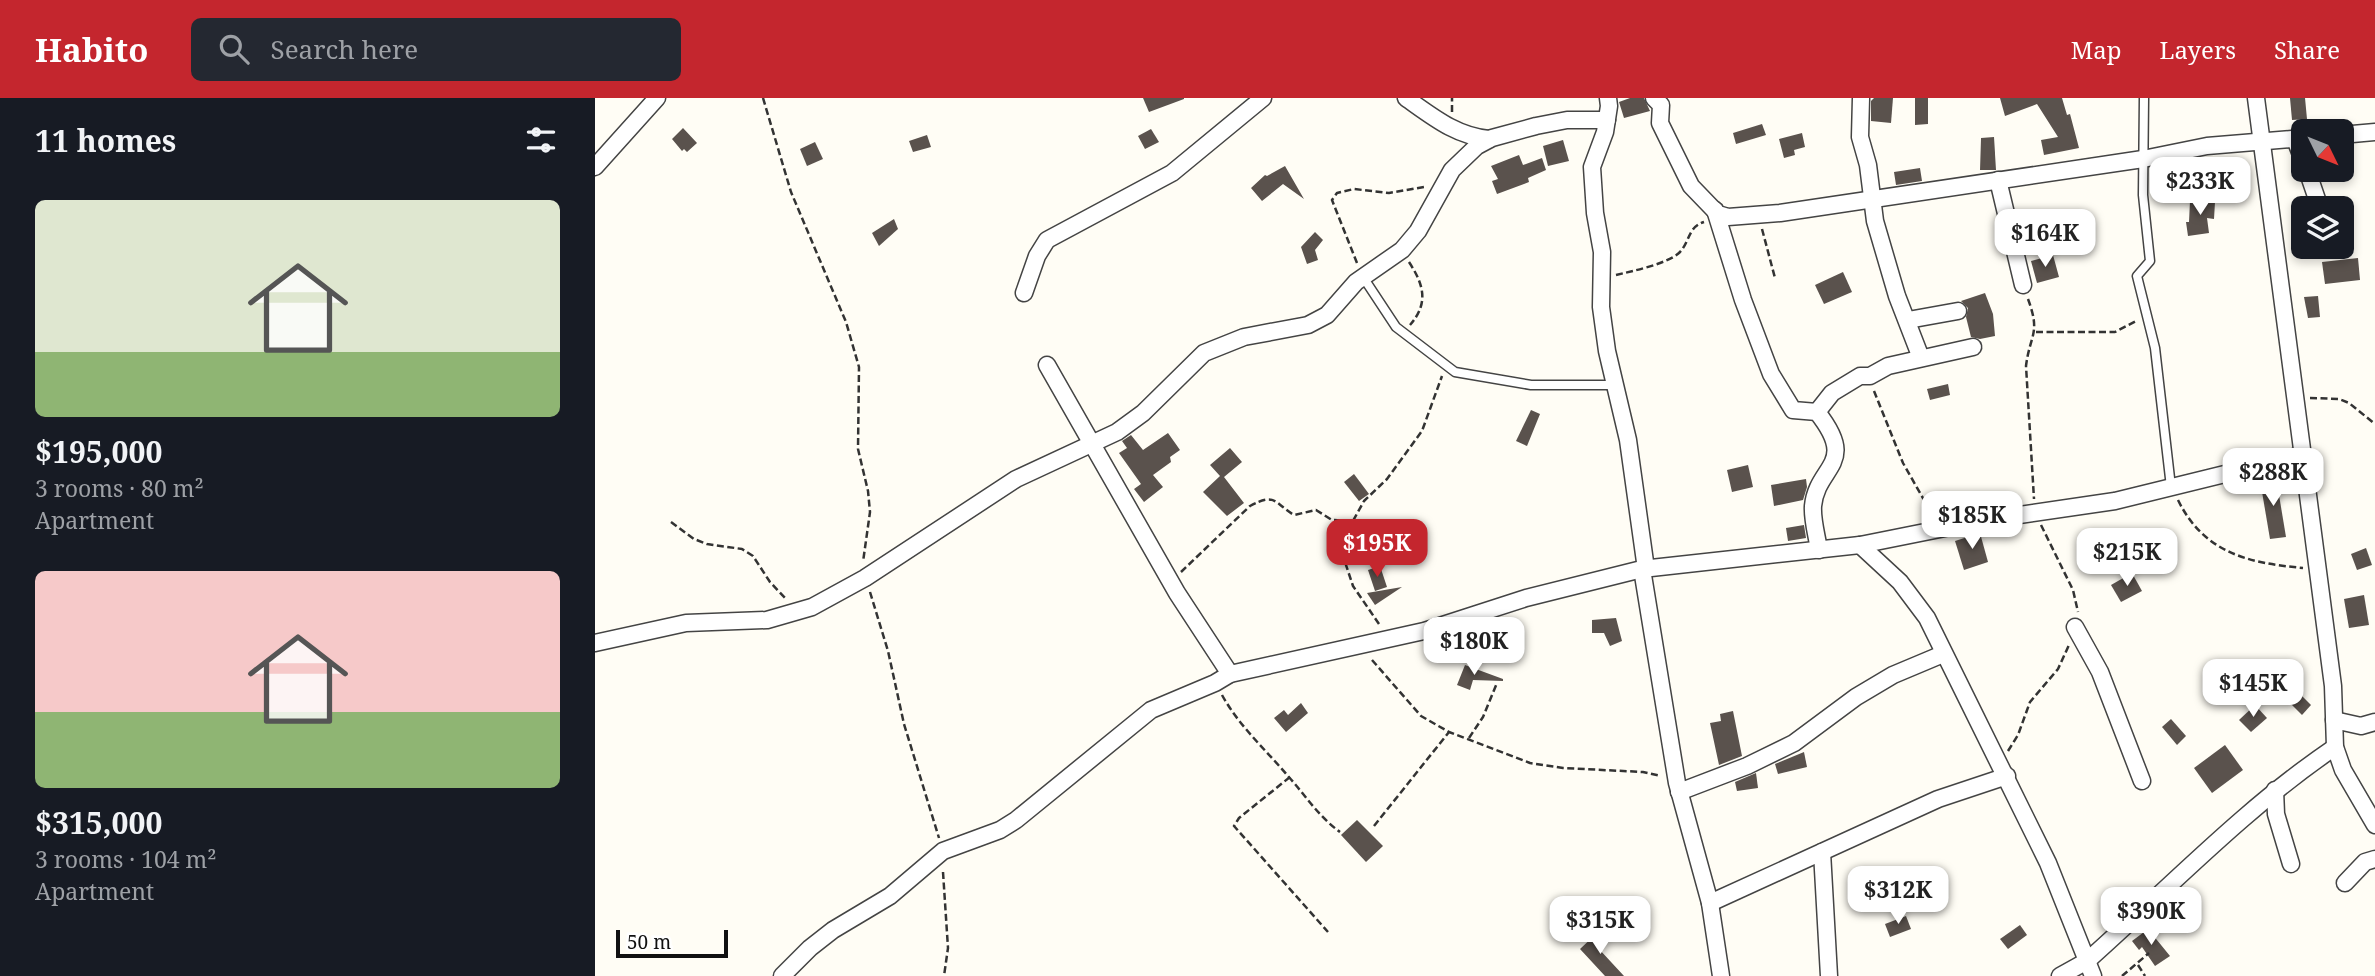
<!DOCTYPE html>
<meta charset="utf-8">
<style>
body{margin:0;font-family:"Noto Serif",serif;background:#242831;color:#f1f3f6;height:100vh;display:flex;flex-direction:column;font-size:26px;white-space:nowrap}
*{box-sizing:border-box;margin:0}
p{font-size:23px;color:#9ea1a6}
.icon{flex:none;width:38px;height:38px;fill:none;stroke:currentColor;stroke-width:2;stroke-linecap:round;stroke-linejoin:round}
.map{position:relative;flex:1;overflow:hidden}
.sheet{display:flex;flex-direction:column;background:#171b24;width:595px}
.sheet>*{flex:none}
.needle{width:46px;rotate:133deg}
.tools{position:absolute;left:1696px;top:21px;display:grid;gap:14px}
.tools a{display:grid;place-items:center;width:63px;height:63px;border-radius:10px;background:#171b24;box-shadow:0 4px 10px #0003;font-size:35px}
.scale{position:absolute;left:21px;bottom:18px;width:112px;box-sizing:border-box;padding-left:7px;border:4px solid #111;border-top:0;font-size:19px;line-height:24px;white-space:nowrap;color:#111;-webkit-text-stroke:5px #fff;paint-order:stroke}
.price{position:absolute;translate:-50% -60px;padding:0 16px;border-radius:14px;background:#fff;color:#222;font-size:23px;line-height:46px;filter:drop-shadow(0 2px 4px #0008)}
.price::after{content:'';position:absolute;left:50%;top:42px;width:21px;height:16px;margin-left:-10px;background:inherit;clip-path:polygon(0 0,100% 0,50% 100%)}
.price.current{background:#c4262e;color:#fff}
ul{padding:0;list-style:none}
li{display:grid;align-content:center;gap:14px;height:371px;padding:0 35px}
li span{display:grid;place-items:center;height:217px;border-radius:10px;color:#555}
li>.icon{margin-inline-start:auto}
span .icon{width:126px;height:126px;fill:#fffc;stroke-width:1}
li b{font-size:30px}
h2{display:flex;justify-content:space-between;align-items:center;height:84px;padding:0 35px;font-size:30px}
header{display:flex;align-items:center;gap:42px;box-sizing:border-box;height:98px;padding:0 35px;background:#c4262e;color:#fff}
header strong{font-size:33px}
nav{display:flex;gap:38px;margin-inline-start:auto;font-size:24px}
.search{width:490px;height:63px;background:#242831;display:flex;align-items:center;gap:18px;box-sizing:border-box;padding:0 24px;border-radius:10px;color:#9ea1a6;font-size:26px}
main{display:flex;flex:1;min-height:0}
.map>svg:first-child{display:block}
.building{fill:#5a524d}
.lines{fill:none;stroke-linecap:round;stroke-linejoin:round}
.service-casing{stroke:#444;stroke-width:11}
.minor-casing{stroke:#444;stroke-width:19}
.path{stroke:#333;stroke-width:2.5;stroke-dasharray:7 3.5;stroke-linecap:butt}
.service{stroke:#fff;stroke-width:8}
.minor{stroke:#fff;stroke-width:16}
</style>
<header>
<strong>Habito</strong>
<div class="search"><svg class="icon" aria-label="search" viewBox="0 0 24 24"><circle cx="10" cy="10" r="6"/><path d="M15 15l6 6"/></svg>Search here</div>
<nav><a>Map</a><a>Layers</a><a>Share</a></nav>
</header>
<main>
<section class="sheet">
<h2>11 homes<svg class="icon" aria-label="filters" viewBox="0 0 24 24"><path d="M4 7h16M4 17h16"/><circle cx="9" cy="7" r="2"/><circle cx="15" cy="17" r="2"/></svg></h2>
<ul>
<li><span style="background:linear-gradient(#dfe7d0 70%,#8fb573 0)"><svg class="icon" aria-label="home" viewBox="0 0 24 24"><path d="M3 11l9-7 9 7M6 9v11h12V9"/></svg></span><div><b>$195,000</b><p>3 rooms · 80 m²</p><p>Apartment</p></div></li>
<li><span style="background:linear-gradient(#f6c9c9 65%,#8fb573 0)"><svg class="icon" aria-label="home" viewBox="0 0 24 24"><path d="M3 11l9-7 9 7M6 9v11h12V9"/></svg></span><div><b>$315,000</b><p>3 rooms · 104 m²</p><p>Apartment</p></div></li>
</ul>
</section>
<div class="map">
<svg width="1780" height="878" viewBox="0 0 1780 878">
<rect width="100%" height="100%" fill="#fffdf5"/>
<!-- building -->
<g class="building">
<path d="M 548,0 L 589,0 L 589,1 L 554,14 Z"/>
<path d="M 1035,0 L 1049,0 L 1055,13 L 1029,20 L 1024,4 Z"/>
<path d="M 1279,0 L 1298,0 L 1296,25 L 1276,23 L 1276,3 Z"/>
<path d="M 1320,0 L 1333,0 L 1333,26 L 1320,27 Z"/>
<path d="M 1405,0 L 1467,0 L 1472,17 L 1475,16 L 1484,50 L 1449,57 L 1446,42 L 1463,39 L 1442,6 L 1410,18 Z"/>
<path d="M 1695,0 L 1710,0 L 1712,21 L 1697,22 Z"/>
<path d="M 1167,26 L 1171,37 L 1141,46 L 1138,35 Z"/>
<path d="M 88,30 L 102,45 L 92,54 L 89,51 L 87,53 L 77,41 Z"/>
<path d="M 556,31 L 564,44 L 550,51 L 543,38 Z"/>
<path d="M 1207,35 L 1210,49 L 1199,52 L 1200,57 L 1189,60 L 1184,41 Z"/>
<path d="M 332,37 L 336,49 L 318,54 L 314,43 Z"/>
<path d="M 1399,39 L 1401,72 L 1385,72 L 1386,40 Z"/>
<path d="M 968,42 L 974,63 L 953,68 L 948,48 Z"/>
<path d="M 220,44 L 228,61 L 212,68 L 205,51 Z"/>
<path d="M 924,57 L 928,67 L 947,60 L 951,72 L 933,80 L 934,84 L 902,96 L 897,83 L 903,81 L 896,68 Z"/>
<path d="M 690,68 L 709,101 L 688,86 L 667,103 L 656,90 L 670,77 L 672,78 Z"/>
<path d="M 1325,70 L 1327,83 L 1301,87 L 1299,74 Z"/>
<path d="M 1631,78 L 1633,101 L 1620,102 L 1619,79 Z"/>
<path d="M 1595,103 L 1620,104 L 1619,121 L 1612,120 L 1614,135 L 1593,138 L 1591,124 L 1594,124 Z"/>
<path d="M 299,121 L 303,131 L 284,148 L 277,135 Z"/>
<path d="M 720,134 L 728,142 L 720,152 L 723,162 L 712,166 L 706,149 Z"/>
<path d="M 1458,157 L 1464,179 L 1442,185 L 1436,163 Z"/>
<path d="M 1763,160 L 1765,182 L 1730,186 L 1727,164 Z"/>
<path d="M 1248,174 L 1257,194 L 1229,206 L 1220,187 Z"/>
<path d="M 1390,195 L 1398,216 L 1400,238 L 1385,241 L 1376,239 L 1371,219 L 1373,210 L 1366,203 Z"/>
<path d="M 1723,198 L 1725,219 L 1713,220 L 1709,199 Z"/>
<path d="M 1353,286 L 1355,297 L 1335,302 L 1332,291 Z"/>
<path d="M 936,312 L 945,316 L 932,348 L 921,343 Z"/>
<path d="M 573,335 L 585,352 L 575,359 L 576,364 L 558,377 L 568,389 L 549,404 L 539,391 L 546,386 L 524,355 L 532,350 L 527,343 L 536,337 L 548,352 Z"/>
<path d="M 635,350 L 647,364 L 629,379 L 649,405 L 632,418 L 608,394 L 625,378 L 615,367 Z"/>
<path d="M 1153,367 L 1158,389 L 1137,394 L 1132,372 Z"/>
<path d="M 759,376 L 774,396 L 764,403 L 749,384 Z"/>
<path d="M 1681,379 L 1691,439 L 1675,441 L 1665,382 Z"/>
<path d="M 1211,381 L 1212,389 L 1208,402 L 1179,408 L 1176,387 Z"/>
<path d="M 1209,427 L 1211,440 L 1193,443 L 1191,430 Z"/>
<path d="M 1385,435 L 1393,464 L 1369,472 L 1360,443 Z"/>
<path d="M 1771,450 L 1777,467 L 1762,472 L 1756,456 Z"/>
<path d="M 785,468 L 792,489 L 780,493 L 773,472 Z"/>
<path d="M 1537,475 L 1547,493 L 1526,504 L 1516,487 Z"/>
<path d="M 807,489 L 780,507 L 772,495 Z"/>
<path d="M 1769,497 L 1774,527 L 1754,530 L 1749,501 Z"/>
<path d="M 1021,520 L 1027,543 L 1015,548 L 1009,535 L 997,535 L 997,522 Z"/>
<path d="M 870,567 L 908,581 L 908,583 L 878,582 L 875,592 L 862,587 Z"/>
<path d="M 1701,592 L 1716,607 L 1707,617 L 1692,602 Z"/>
<path d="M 706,605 L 713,615 L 691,634 L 679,620 L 689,612 L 693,617 Z"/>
<path d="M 1660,607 L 1672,620 L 1656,634 L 1644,622 Z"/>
<path d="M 1138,613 L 1147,658 L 1124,667 L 1115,625 L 1126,623 L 1125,616 Z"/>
<path d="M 1576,621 L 1591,638 L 1582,647 L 1567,629 Z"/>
<path d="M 1630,647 L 1648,672 L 1617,695 L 1599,670 Z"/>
<path d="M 1209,654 L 1212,669 L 1183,676 L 1180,666 Z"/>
<path d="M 1161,675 L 1163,690 L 1142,693 L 1140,684 Z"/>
<path d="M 762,722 L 788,748 L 771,764 L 746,737 Z"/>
<path d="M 1311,818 L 1316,831 L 1295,839 L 1290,826 Z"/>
<path d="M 1425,827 L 1432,837 L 1413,851 L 1405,841 Z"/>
<path d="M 1553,831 L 1575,858 L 1560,868 L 1547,849 L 1544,852 L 1537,843 Z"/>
<path d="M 1003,834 L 1011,844 L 1004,851 L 1029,878 L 1010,878 L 985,851 Z"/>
</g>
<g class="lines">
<!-- service casing -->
<g class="service-casing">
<g id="service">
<path d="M 1549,0 L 1548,97 L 1555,163 L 1542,178 L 1560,250 L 1576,389"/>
<path d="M 768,179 L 801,229 L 860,274 L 936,287 L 1020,287"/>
</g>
</g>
<!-- minor casing -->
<g class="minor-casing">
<g id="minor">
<path d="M 811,0 C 838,19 861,38 894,41"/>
<path d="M 1013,0 L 1014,8 L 1010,34 L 997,69 L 1000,115 L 1007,154 L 1006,209 L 1012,253 L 1033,342 L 1051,471"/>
<path d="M 1059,0 L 1066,7 L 1065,25 L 1096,88 L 1123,116 L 1133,119 L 1185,115 L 1548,61 L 1612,48 L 1708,40"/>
<path d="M 1266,0 L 1265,39 L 1273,67 L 1280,123 L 1302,198 L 1326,260"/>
<path d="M 1661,0 L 1738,588 L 1740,649 L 1748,672 L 1780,727"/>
<path d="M 1746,37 L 1780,34"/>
<path d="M 1700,41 L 1708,62"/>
<path d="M 0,69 L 62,0"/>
<path d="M 1712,72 L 1725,110"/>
<path d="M 1403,82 L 1428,187"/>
<path d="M 1120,112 L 1148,202 L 1176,276 L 1198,312 L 1222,314 C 1264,367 1222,367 1218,408 C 1217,422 1222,438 1224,452"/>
<path d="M 429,195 L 442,158 L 452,142 L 577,75 L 668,0"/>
<path d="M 1313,222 L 1363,213"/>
<path d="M 452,267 L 582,495 L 635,576"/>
<path d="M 1222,314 L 1237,295 L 1265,278 L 1275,278 L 1293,268 L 1378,249"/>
<path d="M 1265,447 L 1305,484 L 1332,520 L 1453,765 L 1498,878"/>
<path d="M 1047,471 L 1082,685 L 1115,805 L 1126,878"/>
<path d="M 1480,529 L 1505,574 L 1547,683"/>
<path d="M 0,545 L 91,525 L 172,522 L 217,509 L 270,480 L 421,381 L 522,334 L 548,315 L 609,255 L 649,239 L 713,227 L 732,217 L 761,184 L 807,152 L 823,133 L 857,72 L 882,48 L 897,40 L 941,28 L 972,22 L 1012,22"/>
<path d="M 1739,622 L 1766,628 L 1780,624"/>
<path d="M 1680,692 L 1681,716 L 1696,766"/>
<path d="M 1084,694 L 1152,668 L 1199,645 L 1261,599 L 1298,577 L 1348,556"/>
<path d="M 1227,754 L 1234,878"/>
<path d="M 1750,785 L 1770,764 L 1780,761"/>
<path d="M 1115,805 L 1343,701 L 1412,678"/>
<path d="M 187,878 L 215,850 L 238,832 L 295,798 L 348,753 L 405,732 L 421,722 L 556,612 L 620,585 L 635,576 L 829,533 L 931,500 L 1047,471 L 1265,447 L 1390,422 L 1520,403 L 1707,357"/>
<path d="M 1465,878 L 1492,863 C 1574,790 1650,710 1740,649"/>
</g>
</g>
<!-- path -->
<g class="path">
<path d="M 168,0 L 196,94 L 251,224 L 264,269 L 263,351 L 273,393 L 275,414 L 268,464"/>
<path d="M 857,14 L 857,0"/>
<path d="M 1167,131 L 1180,180"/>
<path d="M 814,164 C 829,187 834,205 815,227"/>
<path d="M 762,165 L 737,102 L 742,95 L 759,91 L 794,95 L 829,89"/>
<path d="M 1021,177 C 1037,173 1073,166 1085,154 C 1095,143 1093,129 1109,124"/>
<path d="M 1433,201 C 1446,236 1435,236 1431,268 L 1439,401"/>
<path d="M 1441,234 L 1520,234 L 1543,222"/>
<path d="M 1279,293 L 1308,365 L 1337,416"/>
<path d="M 1715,300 L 1744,301 L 1754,305 L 1780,326"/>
<path d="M 1583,402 C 1609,455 1653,465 1708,470"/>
<path d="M 76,424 L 99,441 L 112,446 L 147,451 L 158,458 L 175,484 L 191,501"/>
<path d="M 1446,427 L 1478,492 L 1483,514"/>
<path d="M 586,474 L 655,408 C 681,394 679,405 699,417 L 721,412 L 737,422 L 756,423"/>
<path d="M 275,494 L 293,553 L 309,626 L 344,740"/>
<path d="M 784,526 L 758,488 L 749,461 L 748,441 L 769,403 L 792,381 L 827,333 L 847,278"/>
<path d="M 777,562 L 826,618 L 854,634 L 935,665 L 968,670 L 1048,674 L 1066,678"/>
<path d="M 627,597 C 644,628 671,652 693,678 C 711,698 723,718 745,734"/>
<path d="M 874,640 L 888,619 L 902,585"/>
<path d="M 1413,653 L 1423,637 L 1435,604 L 1463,571 L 1474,547"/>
<path d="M 695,679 L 644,720 L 639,728 L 733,834"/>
<path d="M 779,728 L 854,634"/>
<path d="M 348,774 L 353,850 L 349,878"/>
<path d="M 1543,867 L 1550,878"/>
<path d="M 1527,878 L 1554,855"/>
</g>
<!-- service -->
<use href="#service" class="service"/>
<!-- minor -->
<use href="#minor" class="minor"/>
</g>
</svg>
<div class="tools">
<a><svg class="needle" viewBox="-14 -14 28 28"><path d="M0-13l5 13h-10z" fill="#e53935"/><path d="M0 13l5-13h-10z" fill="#9ea1a6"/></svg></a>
<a><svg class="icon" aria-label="layers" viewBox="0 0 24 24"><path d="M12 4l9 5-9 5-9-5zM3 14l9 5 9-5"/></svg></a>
</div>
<div class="scale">50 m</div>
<b class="price" style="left:1605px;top:119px">$233K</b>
<b class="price" style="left:1450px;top:171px">$164K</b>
<b class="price" style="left:1678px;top:410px">$288K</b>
<b class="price" style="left:1377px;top:453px">$185K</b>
<b class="price current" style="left:782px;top:481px">$195K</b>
<b class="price" style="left:1532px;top:490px">$215K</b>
<b class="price" style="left:879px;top:579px">$180K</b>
<b class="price" style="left:1658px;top:621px">$145K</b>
<b class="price" style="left:1303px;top:828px">$312K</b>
<b class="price" style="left:1556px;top:849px">$390K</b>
<b class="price" style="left:1005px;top:858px">$315K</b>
</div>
</main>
